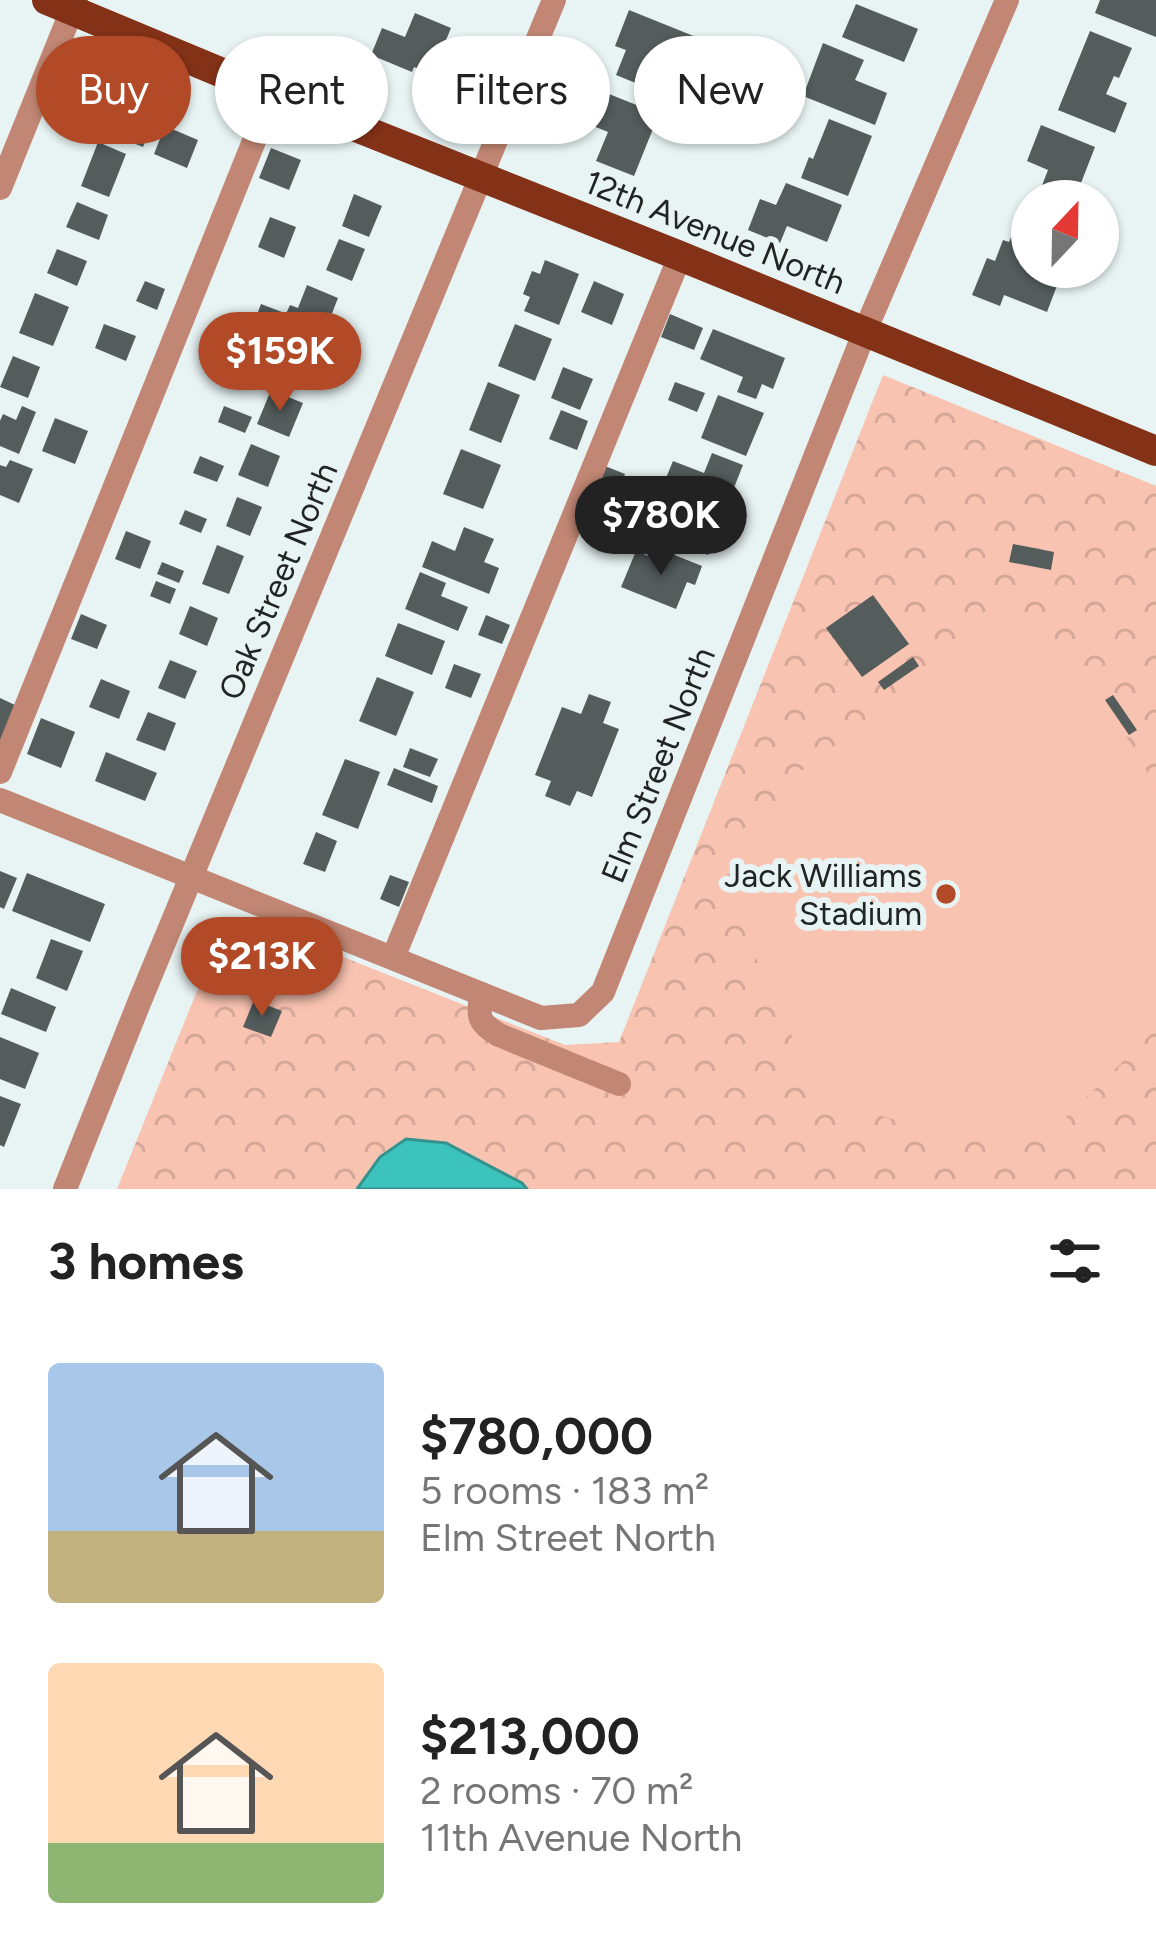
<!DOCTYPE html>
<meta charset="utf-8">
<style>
body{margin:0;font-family:Figtree,sans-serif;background:#f6f6f6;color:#222;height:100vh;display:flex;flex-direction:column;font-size:45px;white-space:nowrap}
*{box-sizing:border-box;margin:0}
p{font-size:39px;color:#767676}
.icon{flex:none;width:66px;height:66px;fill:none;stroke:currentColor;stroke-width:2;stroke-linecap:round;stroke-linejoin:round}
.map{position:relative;height:1189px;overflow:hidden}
.panel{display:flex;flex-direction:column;background:#fff;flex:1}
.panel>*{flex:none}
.top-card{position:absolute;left:36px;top:36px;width:1086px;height:108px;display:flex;gap:24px}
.needle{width:78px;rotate:22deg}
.fabs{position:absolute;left:1011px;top:180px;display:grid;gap:24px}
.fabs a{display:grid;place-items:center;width:108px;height:108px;border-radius:50%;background:#fff;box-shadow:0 3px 9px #0004;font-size:60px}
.price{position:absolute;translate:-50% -102px;padding:0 27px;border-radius:42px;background:#b24a27;color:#fff;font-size:39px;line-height:78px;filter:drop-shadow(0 3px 6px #0008)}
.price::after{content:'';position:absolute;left:50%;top:72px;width:36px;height:27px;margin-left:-18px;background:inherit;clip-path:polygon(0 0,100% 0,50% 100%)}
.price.active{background:#222;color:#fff}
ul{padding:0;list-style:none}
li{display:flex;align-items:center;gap:36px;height:300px;padding:0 48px}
li span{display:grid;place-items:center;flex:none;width:336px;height:240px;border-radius:12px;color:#555}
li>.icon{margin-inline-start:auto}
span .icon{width:144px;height:144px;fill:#fffc;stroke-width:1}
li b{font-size:51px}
h2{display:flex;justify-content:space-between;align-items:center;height:144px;padding:0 48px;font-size:51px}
.tag{padding:0 42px;border-radius:54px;background:#fff;box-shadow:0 3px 9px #0004;font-size:42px;line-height:108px}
.tag.active{background:#b24a27;color:#fff}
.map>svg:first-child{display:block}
.park{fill:url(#park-crowns)}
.pitch{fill:#f9c3b1}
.water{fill:#3cc3bd;stroke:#34938f;stroke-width:3}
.building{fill:#545d5c}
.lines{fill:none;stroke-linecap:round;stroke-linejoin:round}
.minor{stroke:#c28774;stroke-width:24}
.major{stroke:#833217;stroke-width:30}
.poi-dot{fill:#b24a27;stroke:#e8f3f3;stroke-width:4.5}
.labels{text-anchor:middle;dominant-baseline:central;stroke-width:12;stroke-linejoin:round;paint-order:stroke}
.street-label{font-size:33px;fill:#202423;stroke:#e8f3f3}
.poi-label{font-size:33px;fill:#202423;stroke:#e8f3f3;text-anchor:end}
</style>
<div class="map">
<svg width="1156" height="1189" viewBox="0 0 1156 1189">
<defs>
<pattern id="park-crowns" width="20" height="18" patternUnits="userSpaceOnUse" patternTransform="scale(3)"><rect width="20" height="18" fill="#f9c3b1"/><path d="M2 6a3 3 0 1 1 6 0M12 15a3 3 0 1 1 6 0" fill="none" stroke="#d5a798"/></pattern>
</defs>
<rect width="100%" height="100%" fill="#e8f3f3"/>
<!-- park -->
<path class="park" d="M 883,375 L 1156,486 L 1156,1189 L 117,1189 L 224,924 L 234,921 L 265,926 L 565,1045 L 619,1042 Z"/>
<!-- pitch -->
<path class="pitch" d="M 993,624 L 1051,633 L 1132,745 L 1156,788 L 1156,1029 L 1047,1136 L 937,1133 L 820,1097 L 735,912 L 735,877 L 788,781 Z"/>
<!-- water -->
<path class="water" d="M 406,1139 L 446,1143 L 522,1183 L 527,1189 L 357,1189 L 380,1157 Z"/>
<!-- building -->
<g class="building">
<path d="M 1100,0 L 1156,0 L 1156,37 L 1095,13 Z"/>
<path d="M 856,4 L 918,29 L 904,62 L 842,37 Z"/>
<path d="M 629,10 L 696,37 L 681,72 L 658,63 L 648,88 L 616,75 L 626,50 L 615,46 Z"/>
<path d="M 415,13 L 451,28 L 432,74 L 414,67 L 412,72 L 371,55 L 382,28 L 405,37 Z"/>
<path d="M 1090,31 L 1132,48 L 1119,78 L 1114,76 L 1106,94 L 1127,103 L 1115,133 L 1058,110 Z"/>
<path d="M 823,43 L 864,60 L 855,80 L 887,93 L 875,125 L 803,96 Z"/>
<path d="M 594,88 L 659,114 L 634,176 L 596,161 L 608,132 L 581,121 Z"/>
<path d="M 124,101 L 156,114 L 143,147 L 111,134 Z"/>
<path d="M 829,119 L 872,136 L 848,196 L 801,178 L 809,157 L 813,159 Z"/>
<path d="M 1041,125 L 1095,147 L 1074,201 L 1036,201 L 1048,170 L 1027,161 Z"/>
<path d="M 165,126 L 198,140 L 187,168 L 154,154 Z"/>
<path d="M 98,142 L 126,154 L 109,197 L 81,186 Z"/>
<path d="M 271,148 L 301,160 L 289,190 L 259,178 Z"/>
<path d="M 786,183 L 842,205 L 827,242 L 787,226 L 780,243 L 748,230 L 760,199 L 776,205 Z"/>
<path d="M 354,194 L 382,206 L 369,237 L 342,226 Z"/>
<path d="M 77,202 L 108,215 L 99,240 L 66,227 Z"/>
<path d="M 270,217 L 296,227 L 284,258 L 258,247 Z"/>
<path d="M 1015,228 L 1032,235 L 1032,272 L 1058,283 L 1047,312 L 1004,295 L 1000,306 L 972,295 L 987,258 L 995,261 L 1003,240 L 1009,242 Z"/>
<path d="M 339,239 L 365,249 L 352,281 L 326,270 Z"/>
<path d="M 57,249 L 87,261 L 77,286 L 47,273 Z"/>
<path d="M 545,260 L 579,274 L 559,325 L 524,311 L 530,297 L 523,294 L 532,271 L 540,274 Z"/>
<path d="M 145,281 L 165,289 L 157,310 L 136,301 Z"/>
<path d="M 594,281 L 624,294 L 612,325 L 581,312 Z"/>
<path d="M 307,285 L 338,298 L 324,334 L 284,318 L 290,305 L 298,308 Z"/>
<path d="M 35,293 L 69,307 L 53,346 L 19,333 Z"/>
<path d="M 261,304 L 282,312 L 275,328 L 255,320 Z"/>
<path d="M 670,314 L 703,328 L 694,350 L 661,337 Z"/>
<path d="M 104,324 L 136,336 L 126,361 L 95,348 Z"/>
<path d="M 515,324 L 552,339 L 535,381 L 498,366 Z"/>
<path d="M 713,329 L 785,358 L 773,389 L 762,384 L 756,399 L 737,392 L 743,377 L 700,359 Z"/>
<path d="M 291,338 L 324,351 L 309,387 L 277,374 Z"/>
<path d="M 13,356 L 40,367 L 28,398 L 0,387 Z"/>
<path d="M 243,357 L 264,365 L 258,381 L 237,372 Z"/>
<path d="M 563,367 L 593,379 L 580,410 L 551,398 Z"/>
<path d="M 488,382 L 520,395 L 501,443 L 469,430 Z"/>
<path d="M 675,382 L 705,393 L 697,412 L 668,400 Z"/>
<path d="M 271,390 L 303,403 L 289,437 L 257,424 Z"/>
<path d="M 718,395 L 764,413 L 746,456 L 701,438 Z"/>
<path d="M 22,406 L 36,412 L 19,454 L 0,446 L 0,421 L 3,414 L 16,420 Z"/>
<path d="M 224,406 L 252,417 L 245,433 L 218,422 Z"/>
<path d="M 561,410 L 588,421 L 577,450 L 549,439 Z"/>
<path d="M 55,418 L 88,431 L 75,464 L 42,451 Z"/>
<path d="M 251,444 L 280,456 L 268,487 L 238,475 Z"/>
<path d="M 461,449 L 501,465 L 483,509 L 443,494 Z"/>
<path d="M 712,453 L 743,465 L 728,503 L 666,478 L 673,461 L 704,473 Z"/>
<path d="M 200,456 L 224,466 L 217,482 L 193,473 Z"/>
<path d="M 10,460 L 33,469 L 19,503 L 0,495 L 0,465 L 6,467 Z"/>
<path d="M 605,466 L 625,474 L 616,497 L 596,489 Z"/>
<path d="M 237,497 L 262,507 L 250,536 L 226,526 Z"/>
<path d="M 666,497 L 722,519 L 708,555 L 652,533 Z"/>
<path d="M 610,503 L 634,513 L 627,530 L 603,520 Z"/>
<path d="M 185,510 L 207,519 L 201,533 L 179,524 Z"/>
<path d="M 464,527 L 494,539 L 484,562 L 499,568 L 489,594 L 422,567 L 432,541 L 455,551 Z"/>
<path d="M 126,531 L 151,541 L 140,569 L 115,559 Z"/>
<path d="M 1013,544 L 1054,552 L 1051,570 L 1009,562 Z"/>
<path d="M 217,545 L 244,556 L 229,594 L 202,584 Z"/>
<path d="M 636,551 L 668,564 L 672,554 L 702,566 L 695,585 L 687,582 L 676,609 L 621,587 Z"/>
<path d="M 162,562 L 184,571 L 179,583 L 157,574 Z"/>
<path d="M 420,572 L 446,583 L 441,596 L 468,607 L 458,631 L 405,609 Z"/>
<path d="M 156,581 L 176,589 L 170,604 L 150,596 Z"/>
<path d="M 873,595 L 909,644 L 862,677 L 826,628 Z"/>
<path d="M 190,606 L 218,618 L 207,646 L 179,634 Z"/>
<path d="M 81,614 L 107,625 L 97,649 L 71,639 Z"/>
<path d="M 486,615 L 510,625 L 502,644 L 478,635 Z"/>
<path d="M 398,623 L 445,641 L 432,675 L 385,656 Z"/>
<path d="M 913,657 L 919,666 L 884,690 L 878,682 Z"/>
<path d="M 170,660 L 197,671 L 185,699 L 158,688 Z"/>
<path d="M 454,664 L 481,674 L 471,698 L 445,688 Z"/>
<path d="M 377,677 L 414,692 L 396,736 L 359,721 Z"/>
<path d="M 101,679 L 130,691 L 119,719 L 89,707 Z"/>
<path d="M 589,694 L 611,702 L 603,723 L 619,729 L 592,797 L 577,791 L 570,806 L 545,796 L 551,781 L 535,775 L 562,707 L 581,714 Z"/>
<path d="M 1113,695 L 1137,730 L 1129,735 L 1105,700 Z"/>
<path d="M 0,698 L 15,705 L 0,742 Z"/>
<path d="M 148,712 L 176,723 L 165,751 L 136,740 Z"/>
<path d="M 41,718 L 75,732 L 61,768 L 27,754 Z"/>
<path d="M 410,748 L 438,759 L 430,777 L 403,767 Z"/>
<path d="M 106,752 L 157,773 L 145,801 L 95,781 Z"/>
<path d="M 345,759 L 380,772 L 358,829 L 322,815 Z"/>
<path d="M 394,768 L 438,786 L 432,803 L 387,785 Z"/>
<path d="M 316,832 L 337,841 L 325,872 L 303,864 Z"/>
<path d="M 0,871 L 17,878 L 4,909 L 0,907 Z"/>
<path d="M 27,873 L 105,904 L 90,942 L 12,911 Z"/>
<path d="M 390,875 L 409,882 L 399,907 L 380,899 Z"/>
<path d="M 51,939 L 83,951 L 67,991 L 36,978 Z"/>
<path d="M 11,988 L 56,1007 L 46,1032 L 1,1014 Z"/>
<path d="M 254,1000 L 282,1011 L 271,1037 L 243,1027 Z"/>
<path d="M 0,1037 L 39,1053 L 25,1089 L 0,1079 Z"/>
<path d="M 0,1096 L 21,1104 L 4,1147 L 0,1145 Z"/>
</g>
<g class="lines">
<!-- minor -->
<g class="minor">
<path d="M 0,188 L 76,0"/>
<path d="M 0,772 L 273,94"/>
<path d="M 0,800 L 541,1018 L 579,1015 L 603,992 L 865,331 L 1007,0"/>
<path d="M 393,958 L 680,256"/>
<path d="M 481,994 C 478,1018 478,1022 499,1035 L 619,1084"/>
<path d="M 65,1189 L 139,1003 L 554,0"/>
</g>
<!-- major -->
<path class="major" d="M 47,0 L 273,94 L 680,256 L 1156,451"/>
</g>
<!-- markers -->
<circle class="poi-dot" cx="946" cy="894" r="12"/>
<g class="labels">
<!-- street labels -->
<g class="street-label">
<text transform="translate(715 232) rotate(22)">12th Avenue North</text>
<text transform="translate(278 581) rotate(-67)">Oak Street North</text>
<text transform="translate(658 765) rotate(-68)">Elm Street North</text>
</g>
<!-- poi labels -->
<g class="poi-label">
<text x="922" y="875">Jack Williams<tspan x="922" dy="38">Stadium</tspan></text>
</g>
</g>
</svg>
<div class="fabs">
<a><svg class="needle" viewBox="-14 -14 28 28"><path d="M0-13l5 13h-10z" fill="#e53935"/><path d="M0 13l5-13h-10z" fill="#767676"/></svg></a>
</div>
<b class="price" style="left:280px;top:414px">$159K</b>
<b class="price active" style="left:661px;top:578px">$780K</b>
<b class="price" style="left:262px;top:1019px">$213K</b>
<div class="top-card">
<a class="tag active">Buy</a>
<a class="tag">Rent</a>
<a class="tag">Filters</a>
<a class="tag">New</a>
</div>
</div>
<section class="panel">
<h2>3 homes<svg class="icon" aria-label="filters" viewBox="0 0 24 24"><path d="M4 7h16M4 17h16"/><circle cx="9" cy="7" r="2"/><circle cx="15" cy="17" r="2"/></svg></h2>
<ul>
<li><span style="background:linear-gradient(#a9c7e8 70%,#c2b280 0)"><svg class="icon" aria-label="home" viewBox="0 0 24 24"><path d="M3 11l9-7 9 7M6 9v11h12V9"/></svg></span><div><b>$780,000</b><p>5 rooms · 183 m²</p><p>Elm Street North</p></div></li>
<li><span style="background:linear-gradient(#ffd9b3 75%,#8fb573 0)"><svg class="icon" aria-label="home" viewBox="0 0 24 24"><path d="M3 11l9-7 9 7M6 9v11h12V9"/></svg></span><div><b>$213,000</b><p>2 rooms · 70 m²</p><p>11th Avenue North</p></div></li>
</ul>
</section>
